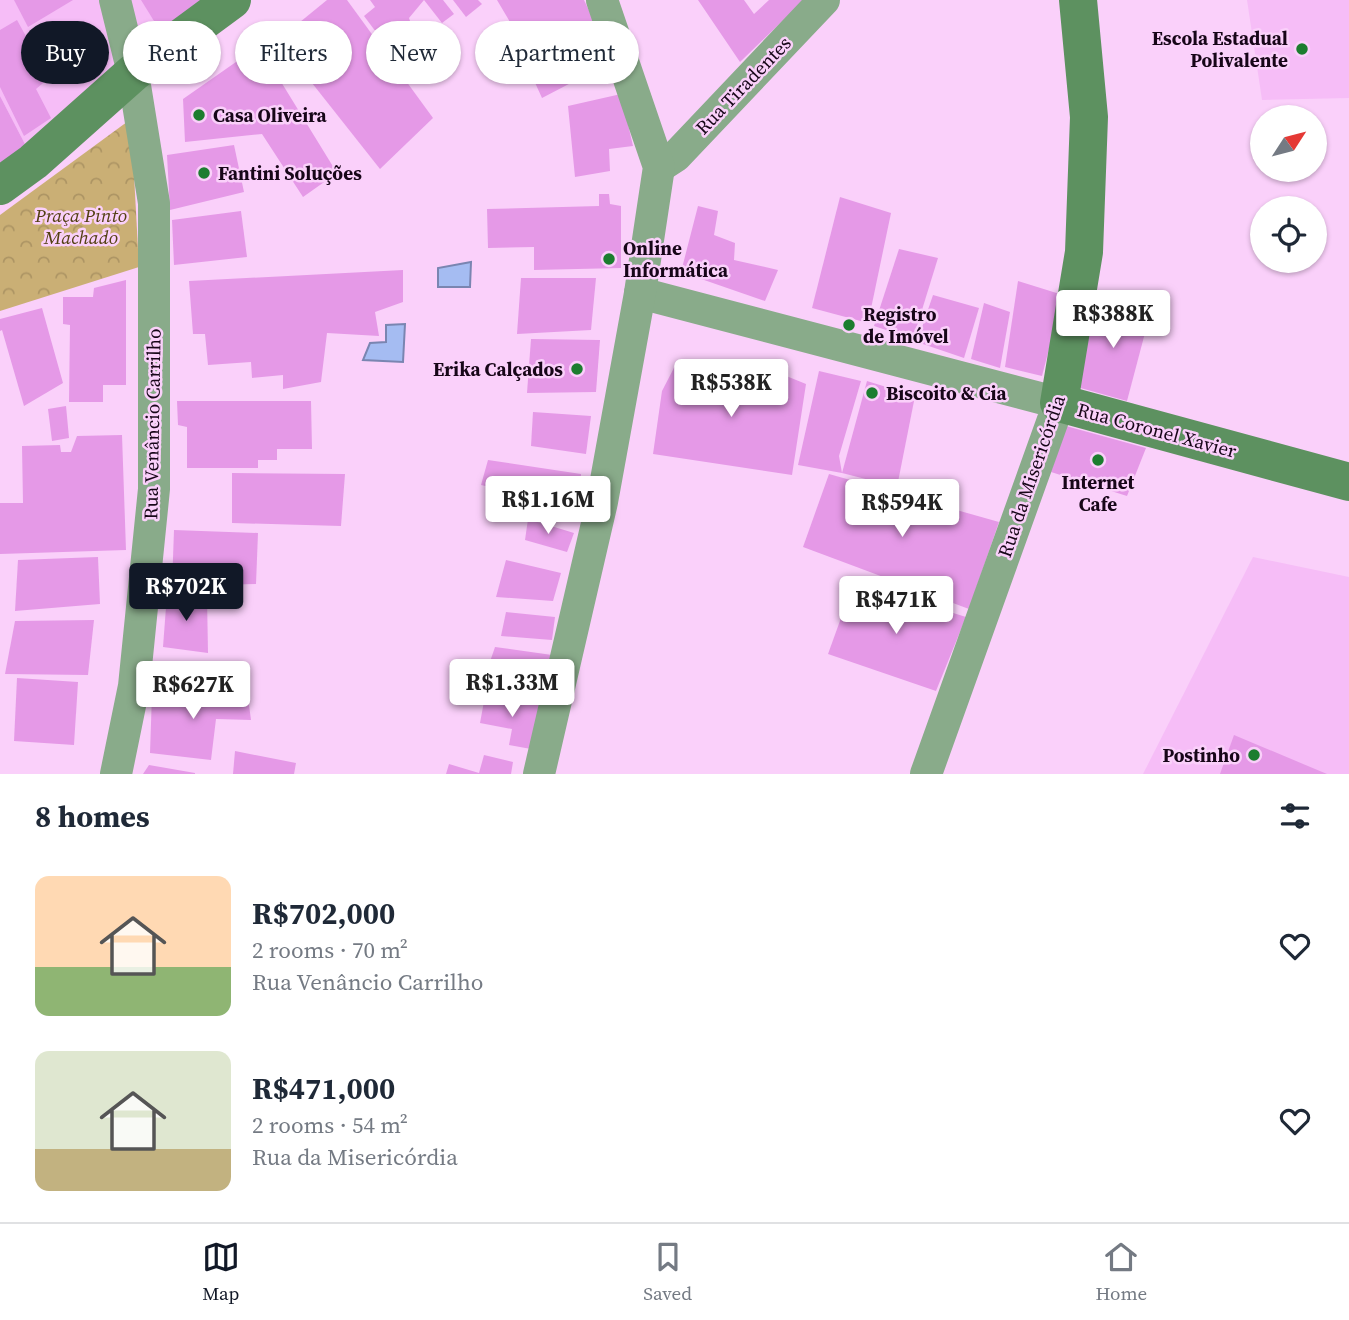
<!DOCTYPE html>
<meta charset="utf-8">
<style>
body{margin:0;font-family:"Source Serif 4",serif;background:#f2f2f3;color:#1f2937;height:100vh;display:flex;flex-direction:column;font-size:26px;white-space:nowrap}
*{box-sizing:border-box;margin:0}
p{font-size:23px;color:#747a83}
.icon{flex:none;width:38px;height:38px;fill:none;stroke:currentColor;stroke-width:2;stroke-linecap:round;stroke-linejoin:round}
.map{position:relative;height:774px;overflow:hidden}
.side{display:flex;flex-direction:column;background:#fff;flex:1}
.side>*{flex:none}
.hud{position:absolute;left:21px;top:21px;width:700px;height:63px;display:flex;gap:14px}
.needle{width:46px;rotate:54deg}
.tools{position:absolute;left:1250px;top:105px;display:grid;gap:14px}
.tools a{display:grid;place-items:center;width:77px;height:77px;border-radius:50%;background:#fff;box-shadow:0 2px 5px #0004;font-size:35px}
.price{position:absolute;translate:-50% -60px;padding:0 16px;border-radius:7px;background:#fff;color:#222;font-size:23px;line-height:46px;filter:drop-shadow(0 2px 4px #0008)}
.price::after{content:'';position:absolute;left:50%;top:42px;width:21px;height:16px;margin-left:-10px;background:inherit;clip-path:polygon(0 0,100% 0,50% 100%)}
.price.selected{background:#111827;color:#fff}
ul{padding:0;list-style:none}
li{display:flex;align-items:center;gap:21px;height:175px;padding:0 35px}
li span{display:grid;place-items:center;flex:none;width:196px;height:140px;border-radius:14px;color:#555}
li>.icon{margin-inline-start:auto}
span .icon{width:84px;height:84px;fill:#fffc;stroke-width:1}
li b{font-size:30px}
h2{display:flex;justify-content:space-between;align-items:center;height:84px;padding:0 35px;font-size:30px}
.chip{padding:0 24px;border-radius:32px;background:#fff;box-shadow:0 2px 5px #0004;font-size:24px;line-height:63px}
.chip.selected{background:#111827;color:#fff}
.menu{display:flex;justify-content:space-around;align-items:center;height:98px;border-top:2px solid #e0e1e3;background:#fff;font-size:19px;color:#747a83}
.menu a{display:grid;justify-items:center;gap:4px}
.menu .selected{color:#111827}
.map>svg:first-child{display:block}
.built{fill:#f6bdf7}
.park{fill:url(#park-crowns)}
.water{fill:#a5bcf2;stroke:#7a85b1;stroke-width:2}
.building{fill:#e599e7}
.lines{fill:none;stroke-linecap:round;stroke-linejoin:round}
.street{stroke:#89ab8a;stroke-width:32}
.secondary{stroke:#5d9160;stroke-width:38}
.poi-dot{fill:#1c7d2f;stroke:#fad0fa;stroke-width:2.5}
.labels{text-anchor:middle;dominant-baseline:central;stroke-width:5;stroke-linejoin:round;paint-order:stroke}
.poi-label{font-size:19px;font-weight:bold;fill:#170618;stroke:#fad0fa;text-anchor:start}
.street-label{font-size:19px;fill:#170618;stroke:#fad0fa}
.park-label{font-size:19px;font-style:italic;fill:#534013;stroke:#fad0fa}
</style>
<div class="map">
<svg width="1349" height="774" viewBox="0 0 1349 774">
<defs>
<pattern id="park-crowns" width="20" height="18" patternUnits="userSpaceOnUse" patternTransform="scale(1.75)"><rect width="20" height="18" fill="#caaf75"/><path d="M2 6a3 3 0 1 1 6 0M12 15a3 3 0 1 1 6 0" fill="none" stroke="#ad9564"/></pattern>
</defs>
<rect width="100%" height="100%" fill="#fad0fa"/>
<!-- built -->
<g class="built">
<path d="M 0,0 L 223,0 L 27,148 L 0,96 Z"/>
<path d="M 1247,0 L 1349,0 L 1349,98 L 1262,100 Z"/>
<path d="M 1253,557 L 1349,577 L 1349,774 L 1143,774 Z"/>
</g>
<!-- park -->
<path class="park" d="M 131,119 L 139,267 L 0,311 L 0,215 Z"/>
<!-- water -->
<g class="water">
<path d="M 471,262 L 470,287 L 438,287 L 438,268 Z"/>
<path d="M 405,324 L 403,362 L 363,360 L 370,343 L 386,342 L 386,325 Z"/>
</g>
<!-- building -->
<g class="building">
<path d="M 14,0 L 73,0 L 28,27 Z"/>
<path d="M 141,0 L 209,0 L 168,27 L 154,21 Z"/>
<path d="M 327,0 L 347,0 L 433,118 L 380,169 L 278,40 Z"/>
<path d="M 370,0 L 424,0 L 409,18 L 414,33 L 391,52 L 364,16 L 375,7 Z"/>
<path d="M 424,0 L 443,0 L 454,14 L 442,23 Z"/>
<path d="M 453,0 L 478,0 L 482,4 L 466,17 Z"/>
<path d="M 497,0 L 584,0 L 613,61 L 542,98 L 522,54 L 544,43 L 533,24 L 517,34 Z"/>
<path d="M 698,0 L 744,0 L 754,14 L 769,0 L 804,0 L 740,62 Z"/>
<path d="M 17,20 L 49,78 L 36,89 L 51,118 L 24,136 L 0,87 L 0,30 Z"/>
<path d="M 259,46 L 337,173 L 303,197 L 262,134 L 185,142 L 183,99 Z"/>
<path d="M 621,94 L 633,146 L 609,149 L 610,171 L 575,177 L 568,106 Z"/>
<path d="M 0,96 L 27,148 L 0,168 Z"/>
<path d="M 234,145 L 244,192 L 170,210 L 167,155 Z"/>
<path d="M 599,194 L 609,194 L 610,204 L 621,206 L 621,268 L 534,270 L 534,247 L 488,248 L 487,209 L 599,206 Z"/>
<path d="M 840,197 L 891,213 L 868,323 L 812,308 Z"/>
<path d="M 698,206 L 718,211 L 714,235 L 735,243 L 734,260 L 778,270 L 765,301 L 681,272 Z"/>
<path d="M 241,211 L 247,257 L 174,265 L 172,220 Z"/>
<path d="M 899,249 L 938,258 L 913,339 L 874,326 Z"/>
<path d="M 403,270 L 403,302 L 375,312 L 379,336 L 327,333 L 321,382 L 283,389 L 283,375 L 252,378 L 251,362 L 208,365 L 205,334 L 193,334 L 189,281 Z"/>
<path d="M 521,278 L 596,278 L 591,330 L 517,334 Z"/>
<path d="M 126,280 L 126,385 L 103,385 L 103,402 L 69,402 L 70,325 L 63,324 L 63,297 L 93,297 L 94,288 Z"/>
<path d="M 1018,281 L 1063,295 L 1042,376 L 1005,367 Z"/>
<path d="M 933,295 L 979,308 L 964,358 L 917,342 Z"/>
<path d="M 1098,298 L 1150,314 L 1127,401 L 1077,387 Z"/>
<path d="M 984,303 L 1010,312 L 1000,368 L 971,359 Z"/>
<path d="M 42,308 L 63,383 L 24,406 L 2,330 L 0,331 L 0,319 Z"/>
<path d="M 531,339 L 600,340 L 596,392 L 527,393 Z"/>
<path d="M 676,364 L 754,380 L 774,371 L 806,384 L 792,475 L 653,454 L 662,391 Z"/>
<path d="M 819,371 L 861,381 L 839,456 L 842,473 L 798,465 Z"/>
<path d="M 867,381 L 915,396 L 897,487 L 842,473 Z"/>
<path d="M 177,401 L 311,401 L 312,449 L 277,449 L 277,460 L 258,460 L 258,468 L 187,468 L 187,427 L 178,425 Z"/>
<path d="M 66,406 L 69,438 L 52,441 L 48,409 Z"/>
<path d="M 533,412 L 591,416 L 586,454 L 531,446 Z"/>
<path d="M 1066,426 L 1146,448 L 1127,496 L 1051,472 Z"/>
<path d="M 122,435 L 126,550 L 0,554 L 0,503 L 23,503 L 22,446 L 60,445 L 61,452 L 71,452 L 77,436 Z"/>
<path d="M 488,460 L 581,474 L 578,517 L 509,510 L 503,490 L 481,485 Z"/>
<path d="M 232,473 L 345,474 L 341,526 L 232,523 Z"/>
<path d="M 829,474 L 999,522 L 969,609 L 803,547 Z"/>
<path d="M 528,519 L 574,533 L 567,552 L 525,540 Z"/>
<path d="M 174,530 L 258,533 L 256,584 L 172,586 Z"/>
<path d="M 98,557 L 100,604 L 15,611 L 18,560 Z"/>
<path d="M 506,560 L 561,573 L 553,601 L 496,597 Z"/>
<path d="M 854,582 L 966,617 L 936,691 L 828,654 Z"/>
<path d="M 167,594 L 207,596 L 208,653 L 163,647 Z"/>
<path d="M 506,612 L 555,617 L 552,640 L 501,636 Z"/>
<path d="M 94,620 L 88,675 L 5,674 L 15,621 Z"/>
<path d="M 495,647 L 552,655 L 544,687 L 483,682 Z"/>
<path d="M 162,669 L 178,674 L 181,688 L 158,687 Z"/>
<path d="M 17,678 L 78,682 L 74,745 L 14,741 Z"/>
<path d="M 247,690 L 251,720 L 216,719 L 211,760 L 150,753 L 152,694 Z"/>
<path d="M 485,696 L 539,704 L 531,749 L 509,745 L 512,729 L 480,723 Z"/>
<path d="M 1234,735 L 1327,774 L 1220,774 Z"/>
<path d="M 235,751 L 296,763 L 294,774 L 233,774 Z"/>
<path d="M 484,755 L 513,762 L 511,774 L 446,774 L 449,764 L 479,773 Z"/>
<path d="M 149,765 L 195,773 L 195,774 L 143,774 Z"/>
</g>
<g class="lines">
<!-- street -->
<g class="street">
<path d="M 115,0 L 133,73 L 154,203 L 154,489 L 134,686 L 116,774"/>
<path d="M 659,167 L 676,156 L 824,0"/>
<path d="M 640,293 L 1059,403 L 926,774"/>
<path d="M 539,774 L 602,502 L 640,293 L 659,167 L 602,0"/>
</g>
<!-- secondary -->
<g class="secondary">
<path d="M 1078,0 L 1089,117 L 1084,252 L 1059,403 L 1349,482"/>
<path d="M 0,186 L 33,162 L 133,73 L 232,0"/>
</g>
</g>
<!-- markers -->
<g class="poi-dot">
<circle cx="1302" cy="49" r="7"/>
<circle cx="199" cy="115" r="7"/>
<circle cx="204" cy="173" r="7"/>
<circle cx="609" cy="259" r="7"/>
<circle cx="849" cy="325" r="7"/>
<circle cx="577" cy="369" r="7"/>
<circle cx="872" cy="393" r="7"/>
<circle cx="1098" cy="460" r="7"/>
<circle cx="1254" cy="755" r="7"/>
</g>
<g class="labels">
<!-- poi labels -->
<g class="poi-label">
<text x="1288" y="38" text-anchor="end">Escola Estadual<tspan x="1288" dy="22">Polivalente</tspan></text>
<text x="213" y="115">Casa Oliveira</text>
<text x="218" y="173">Fantini Soluções</text>
<text x="623" y="248">Online<tspan x="623" dy="22">Informática</tspan></text>
<text x="863" y="314">Registro<tspan x="863" dy="22">de Imóvel</tspan></text>
<text x="563" y="369" text-anchor="end">Erika Calçados</text>
<text x="886" y="393">Biscoito &amp; Cia</text>
<text x="1098" y="482" text-anchor="middle">Internet<tspan x="1098" dy="22">Cafe</tspan></text>
<text x="1240" y="755" text-anchor="end">Postinho</text>
</g>
<!-- street labels -->
<g class="street-label">
<text transform="translate(743 85) rotate(-46)">Rua Tiradentes</text>
<text transform="translate(152 424) rotate(-89)">Rua Venâncio Carrilho</text>
<text transform="translate(1157 430) rotate(15)">Rua Coronel Xavier</text>
<text transform="translate(1031 476) rotate(-71)">Rua da Misericórdia</text>
</g>
<!-- park labels -->
<g class="park-label">
<text x="81" y="215">Praça Pinto<tspan x="81" dy="22">Machado</tspan></text>
</g>
</g>
</svg>
<div class="tools">
<a><svg class="needle" viewBox="-14 -14 28 28"><path d="M0-13l5 13h-10z" fill="#e53935"/><path d="M0 13l5-13h-10z" fill="#747a83"/></svg></a>
<a><svg class="icon" aria-label="locate" viewBox="0 0 24 24"><circle cx="12" cy="12" r="6"/><path d="M12 2v4M12 18v4M2 12h4M18 12h4"/></svg></a>
</div>
<b class="price" style="left:1113px;top:350px">R$388K</b>
<b class="price" style="left:731px;top:419px">R$538K</b>
<b class="price" style="left:548px;top:536px">R$1.16M</b>
<b class="price" style="left:902px;top:539px">R$594K</b>
<b class="price selected" style="left:186px;top:623px">R$702K</b>
<b class="price" style="left:896px;top:636px">R$471K</b>
<b class="price" style="left:512px;top:719px">R$1.33M</b>
<b class="price" style="left:193px;top:721px">R$627K</b>
<div class="hud">
<a class="chip selected">Buy</a>
<a class="chip">Rent</a>
<a class="chip">Filters</a>
<a class="chip">New</a>
<a class="chip">Apartment</a>
</div>
</div>
<section class="side">
<h2>8 homes<svg class="icon" aria-label="filters" viewBox="0 0 24 24"><path d="M4 7h16M4 17h16"/><circle cx="9" cy="7" r="2"/><circle cx="15" cy="17" r="2"/></svg></h2>
<ul>
<li><span style="background:linear-gradient(#ffd9b3 65%,#8fb573 0)"><svg class="icon" aria-label="home" viewBox="0 0 24 24"><path d="M3 11l9-7 9 7M6 9v11h12V9"/></svg></span><div><b>R$702,000</b><p>2 rooms · 70 m²</p><p>Rua Venâncio Carrilho</p></div><svg class="icon" aria-label="heart" viewBox="0 0 24 24"><path d="M12 20l-8-8c-3-5 5-10 8-4 3-6 11-1 8 4z"/></svg></li>
<li><span style="background:linear-gradient(#dfe7d0 70%,#c2b280 0)"><svg class="icon" aria-label="home" viewBox="0 0 24 24"><path d="M3 11l9-7 9 7M6 9v11h12V9"/></svg></span><div><b>R$471,000</b><p>2 rooms · 54 m²</p><p>Rua da Misericórdia</p></div><svg class="icon" aria-label="heart" viewBox="0 0 24 24"><path d="M12 20l-8-8c-3-5 5-10 8-4 3-6 11-1 8 4z"/></svg></li>
</ul>
</section>
<nav class="menu">
<a class="selected"><svg class="icon" aria-label="map" viewBox="0 0 24 24"><path d="M3 6l6-2 6 2 6-2v14l-6 2-6-2-6 2zM9 4v14M15 6v14"/></svg>Map</a>
<a><svg class="icon" aria-label="saved" viewBox="0 0 24 24"><path d="M7 4h10v16l-5-4-5 4z"/></svg>Saved</a>
<a><svg class="icon" aria-label="home" viewBox="0 0 24 24"><path d="M3 11l9-7 9 7M6 9v11h12V9"/></svg>Home</a>
</nav>
